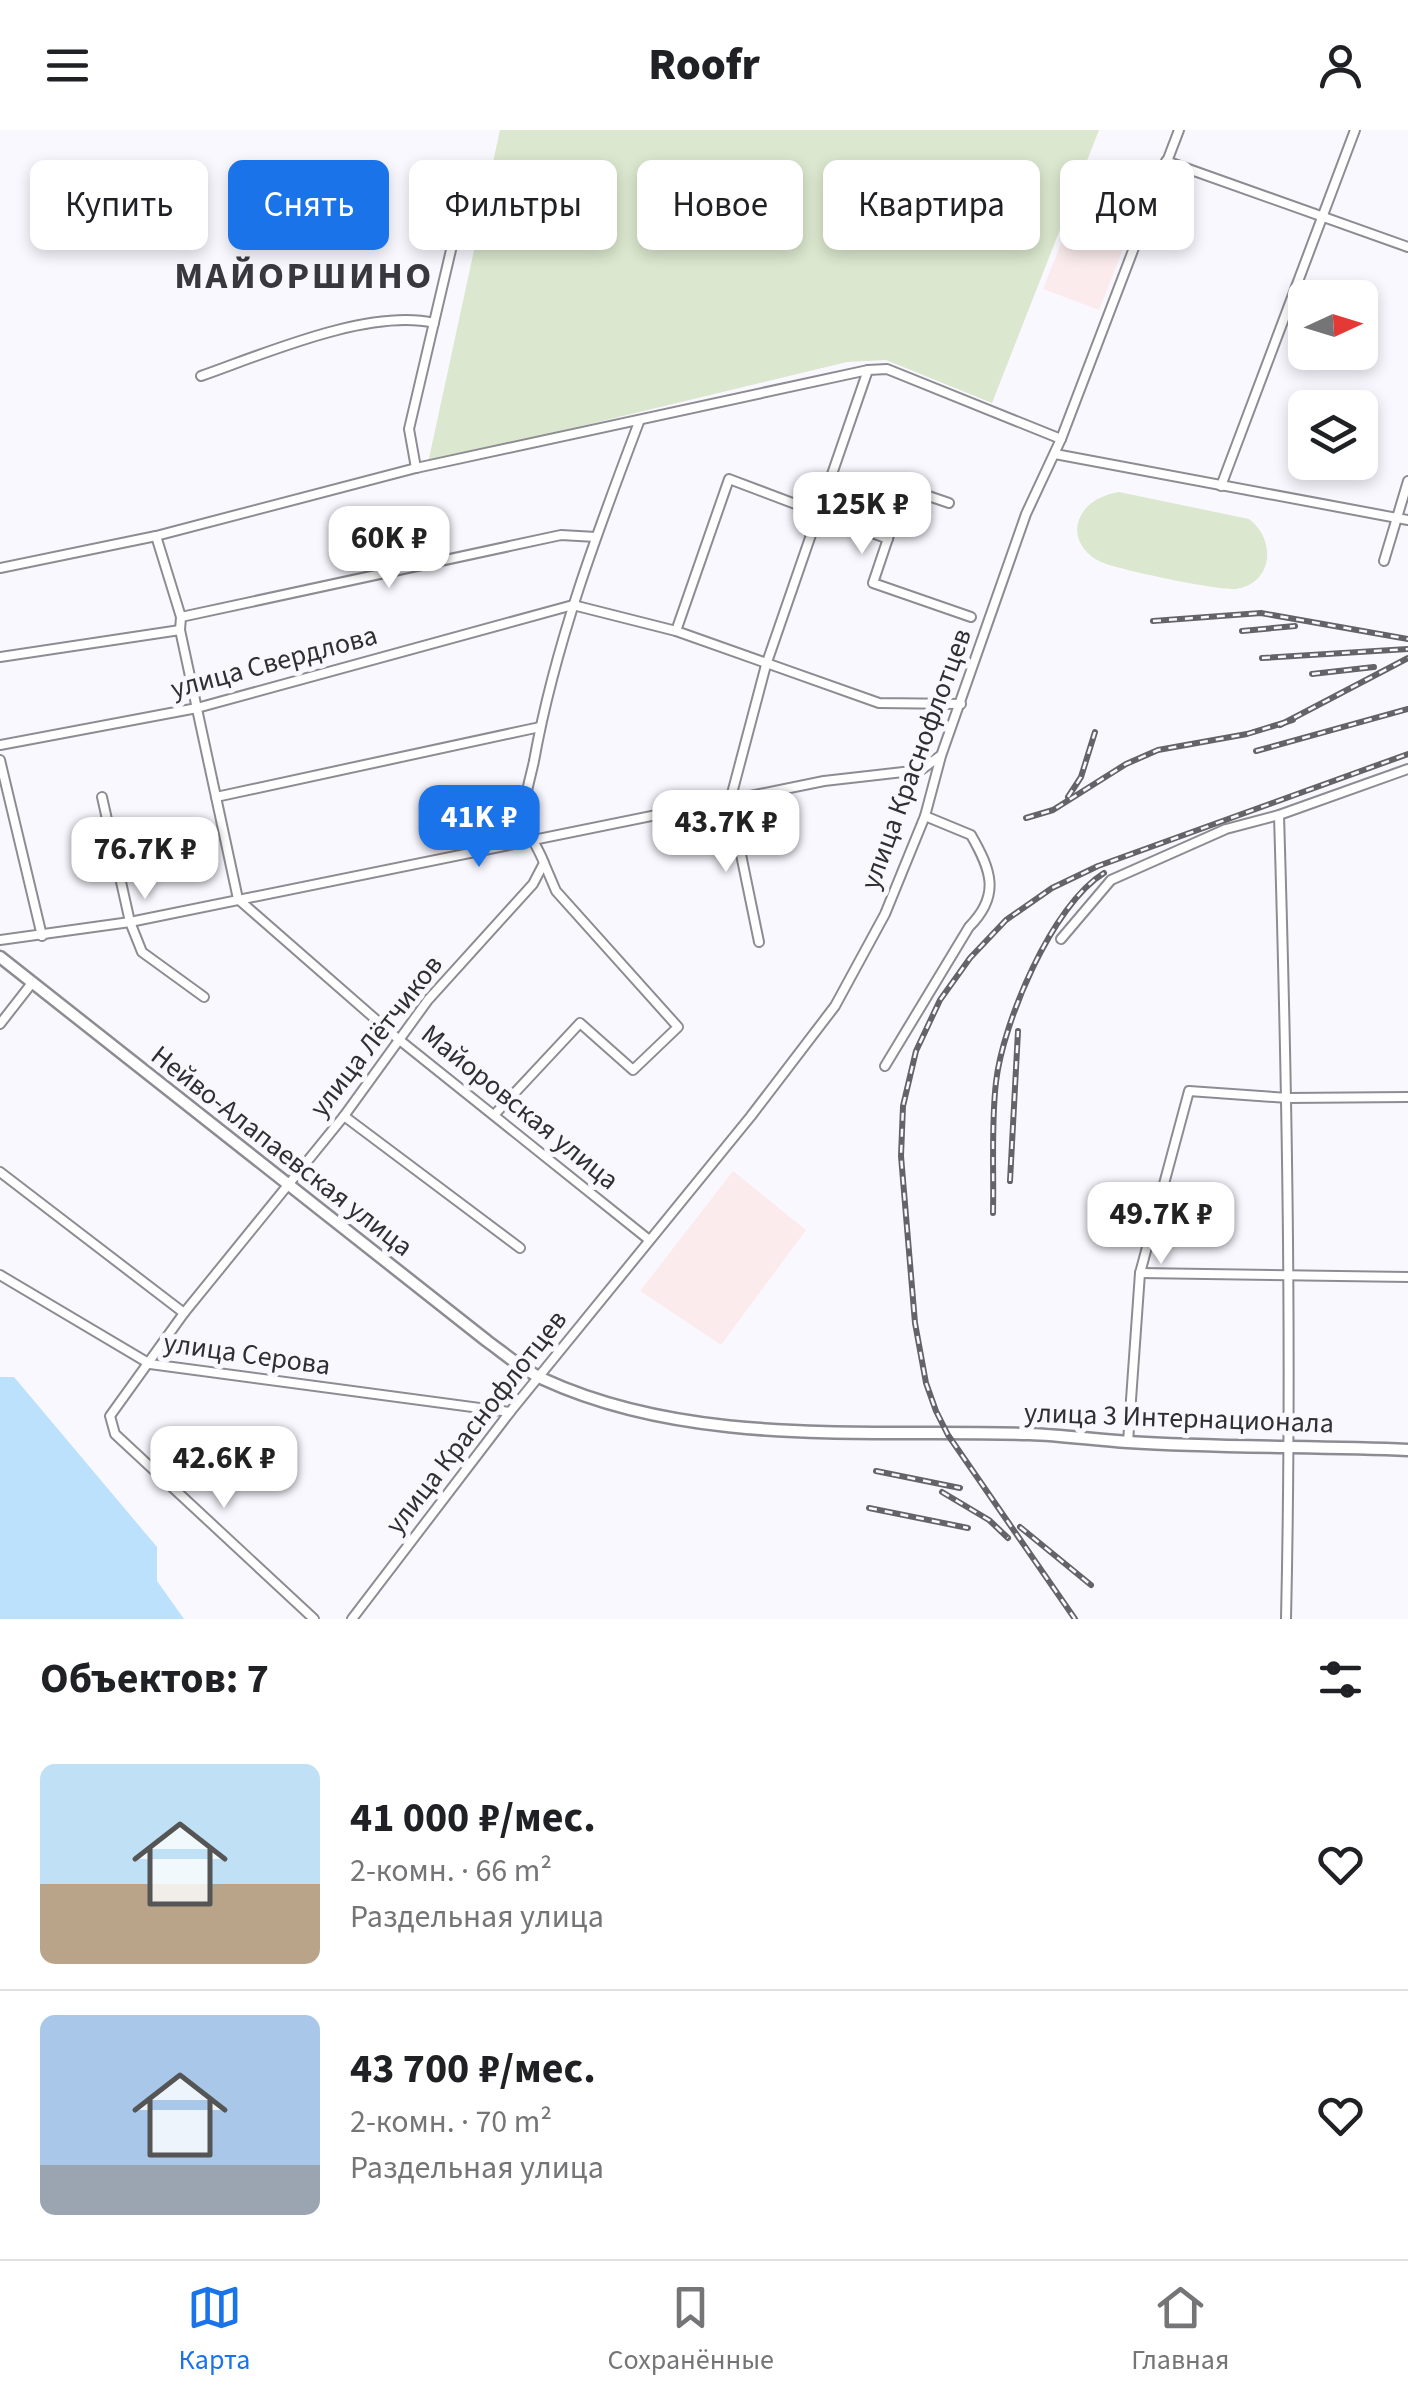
<!DOCTYPE html>
<html lang="ru">
<meta charset="utf-8">
<style>
body{margin:0;font-family:"Source Sans 3",sans-serif;background:#f2f2f2;color:#202124;height:100vh;display:flex;flex-direction:column;font-size:38px;white-space:nowrap}
*{box-sizing:border-box;margin:0}
p{font-size:32px;color:#757577}
.icon{flex:none;width:55px;height:55px;fill:none;stroke:currentColor;stroke-width:2;stroke-linecap:round;stroke-linejoin:round}
.map{position:relative;height:1489px;overflow:hidden}
.side{display:flex;flex-direction:column;background:#fff;flex:1}
.side>*{flex:none}
.hud{position:absolute;left:30px;top:30px;width:1350px;height:90px;display:flex;gap:20px}
.needle{width:65px;rotate:86deg}
.buttons{position:absolute;left:1288px;top:150px;display:grid;gap:20px}
.buttons a{display:grid;place-items:center;width:90px;height:90px;border-radius:15px;background:#fff;box-shadow:0 5px 15px #0003;font-size:50px}
.price{position:absolute;translate:-50% -85px;padding:0 22px;border-radius:20px;background:#fff;color:#222;font-size:32px;line-height:65px;filter:drop-shadow(0 2px 5px #0008)}
.price::after{content:'';position:absolute;left:50%;top:60px;width:30px;height:22px;margin-left:-15px;background:inherit;clip-path:polygon(0 0,100% 0,50% 100%)}
.price.active{background:#1a73e8;color:#fff}
ul{padding:0;list-style:none}
li{display:flex;align-items:center;gap:30px;height:250px;padding:0 40px}
li+li{border-top:2px solid #e0e0e0}
li span{display:grid;place-items:center;flex:none;width:280px;height:200px;border-radius:15px;color:#555}
li>.icon{margin-inline-start:auto}
span .icon{width:120px;height:120px;fill:#fffc;stroke-width:1}
li b{font-size:42px}
h2{display:flex;justify-content:space-between;align-items:center;height:120px;padding:0 40px;font-size:42px}
.chip{padding:0 35px;border-radius:15px;background:#fff;box-shadow:0 5px 15px #0003;font-size:35px;line-height:90px}
.chip.active{background:#1a73e8;color:#fff}
header{display:flex;justify-content:space-between;align-items:center;height:130px;padding:0 40px;background:#fff;font-size:45px;font-weight:800}
.tabs{display:flex;justify-content:space-around;align-items:center;height:140px;border-top:2px solid #e0e0e0;background:#fff;font-size:28px;color:#757577}
.tabs a{display:grid;justify-items:center;gap:5px}
.tabs .active{color:#1a73e8}
.map>svg:first-child{display:block}
.education{fill:#fbebec}
.green{fill:#dbe7ce}
.water{fill:#bce1fd}
.lines{fill:none;stroke-linecap:round;stroke-linejoin:round}
.minor-casing{stroke:#8e8c93;stroke-width:12}
.major-casing{stroke:#8e8c93;stroke-width:15}
.minor{stroke:#fff;stroke-width:8}
.major{stroke:#fff;stroke-width:10}
.rail-casing{stroke:#646367;stroke-width:6}
.rail{stroke:#faf8ff;stroke-width:2.5;stroke-dasharray:8;stroke-linecap:butt}
.labels{text-anchor:middle;dominant-baseline:central;stroke-width:10;stroke-linejoin:round;paint-order:stroke}
.street-label{font-size:28px;fill:#302f32;stroke:#faf8ff}
.district-label{font-size:38px;font-weight:bold;letter-spacing:2.5px;fill:#3a383f;stroke:#faf8ff}
</style>
<header><svg class="icon" aria-label="menu" viewBox="0 0 24 24"><path d="M4 6h16M4 12h16M4 18h16"/></svg>Roofr<svg class="icon" aria-label="person" viewBox="0 0 24 24"><circle cx="12" cy="8" r="4"/><path d="M4 21q1-7 8-7t8 7"/></svg></header>
<div class="map">
<svg width="1408" height="1489" viewBox="0 0 1408 1489">
<rect width="100%" height="100%" fill="#faf8ff"/>
<!-- education -->
<g class="education">
<path d="M 1071,88 L 1127,109 L 1099,180 L 1043,159 Z"/>
<path d="M 733,1041 L 806,1100 L 721,1215 L 640,1161 Z"/>
</g>
<!-- green -->
<g class="green">
<path d="M 500,0 L 1099,0 L 992,273 L 886,230 L 847,232 L 428,333 Z"/>
<path d="M 1119,362 L 1249,389 C 1276,409 1274,453 1236,459 C 1221,461 1113,439 1099,431 C 1085,424 1074,409 1078,393 C 1083,374 1101,365 1119,362 Z"/>
</g>
<!-- water -->
<path class="water" d="M 0,1247 L 14,1247 L 157,1417 L 157,1451 L 184,1489 L 0,1489 Z"/>
<g class="lines">
<!-- minor casing -->
<g class="minor-casing">
<g id="minor">
<path d="M 1166,31 L 1408,117"/>
<path d="M 201,246 C 264,224 369,178 434,193"/>
<path d="M 1055,324 L 1408,390"/>
<path d="M 416,338 L 409,299 L 466,56"/>
<path d="M 1221,356 L 1355,0"/>
<path d="M 949,373 L 905,358 L 873,453 L 971,487"/>
<path d="M 156,406 L 181,487 L 180,500 L 238,769 L 397,908 L 648,1109"/>
<path d="M 1384,431 L 1408,351"/>
<path d="M 0,438 L 156,406 L 416,338 L 868,240 L 887,239 L 1061,309"/>
<path d="M 181,487 L 561,405 L 596,407"/>
<path d="M 676,501 L 729,349 L 888,409"/>
<path d="M 0,527 L 180,500"/>
<path d="M 0,615 L 197,578 L 573,475 L 676,501 L 879,573 L 961,574"/>
<path d="M 0,630 L 42,806"/>
<path d="M 102,667 L 130,792 L 142,822 L 204,867"/>
<path d="M 216,667 L 540,597"/>
<path d="M 1279,685 C 1287,953 1292,1221 1286,1489"/>
<path d="M 1061,809 L 1111,750 L 1226,699 L 1279,685 L 1408,639"/>
<path d="M 0,810 L 130,792 L 824,651 L 921,640 L 940,626"/>
<path d="M 759,812 L 730,671 L 766,535 L 868,240"/>
<path d="M 0,894 L 32,853"/>
<path d="M 885,936 L 969,797 C 1001,765 991,740 971,705 L 925,686"/>
<path d="M 494,985 L 580,893 L 633,940 L 678,897 L 556,761 L 544,733"/>
<path d="M 344,986 L 520,1118"/>
<path d="M 0,1042 L 184,1183"/>
<path d="M 1140,1143 L 1408,1147"/>
<path d="M 0,1145 L 150,1234 L 510,1282"/>
<path d="M 1128,1312 L 1140,1143 L 1189,961 L 1288,968 L 1408,967"/>
<path d="M 314,1489 L 115,1304 L 110,1286 L 184,1183 L 344,986 L 428,870 L 533,754 L 544,733 C 540,721 526,700 525,692 C 522,673 530,650 534,631 C 555,514 597,403 639,292"/>
<path d="M 352,1489 L 510,1282 L 751,986 L 835,876 L 885,784 L 925,686 L 941,626 L 1026,384 L 1061,309 L 1179,0"/>
</g>
</g>
<!-- major casing -->
<g class="major-casing">
<path id="major" d="M 0,827 L 487,1211 C 505,1224 523,1240 543,1249 C 693,1318 869,1299 1029,1304 C 1062,1305 1095,1310 1128,1312 C 1221,1318 1315,1316 1408,1320"/>
</g>
<!-- minor -->
<use href="#minor" class="minor"/>
<!-- major -->
<use href="#major" class="major"/>
<!-- rail casing -->
<g class="rail-casing">
<g id="rail">
<path d="M 1153,491 L 1261,483 L 1408,509"/>
<path d="M 1242,501 L 1295,496"/>
<path d="M 1262,528 L 1408,519"/>
<path d="M 1312,544 L 1374,537"/>
<path d="M 1280,595 L 1408,528"/>
<path d="M 1256,621 L 1408,579"/>
<path d="M 1068,667 L 1081,647 L 1095,602"/>
<path d="M 1026,688 L 1053,680 L 1126,634 L 1158,620 L 1247,604 L 1293,590"/>
<path d="M 1010,1051 L 1018,901"/>
<path d="M 993,1083 C 994,1040 991,995 996,952 C 1003,892 1052,775 1104,743"/>
<path d="M 876,1341 L 960,1358"/>
<path d="M 942,1362 L 989,1390 L 1008,1408"/>
<path d="M 869,1378 L 968,1398"/>
<path d="M 1020,1397 L 1091,1455"/>
<path d="M 1075,1489 L 948,1305 L 936,1281 L 926,1253 L 915,1193 L 901,1026 L 903,976 L 916,921 L 940,870 L 970,828 L 1006,790 L 1052,758 L 1098,736 L 1408,624"/>
</g>
</g>
<!-- rail -->
<use href="#rail" class="rail"/>
</g>
<g class="labels">
<!-- street labels -->
<g class="street-label">
<text transform="translate(274 532) rotate(-15)">улица Свердлова</text>
<text transform="translate(916 629) rotate(-70)">улица Краснофлотцев</text>
<text transform="translate(376 906) rotate(-52)">улица Лётчиков</text>
<text transform="translate(520 977) rotate(39)">Майоровская улица</text>
<text transform="translate(282 1021) rotate(38)">Нейво-Алапаевская улица</text>
<text transform="translate(247 1224) rotate(8)">улица Серова</text>
<text transform="translate(1179 1288) rotate(2)">улица 3 Интернационала</text>
<text transform="translate(476 1292) rotate(-52)">улица Краснофлотцев</text>
</g>
<!-- district labels -->
<g class="district-label">
<text x="304" y="146">МАЙОРШИНО</text>
</g>
</g>
</svg>
<div class="buttons">
<a><svg class="needle" viewBox="-14 -14 28 28"><path d="M0-13l5 13h-10z" fill="#e53935"/><path d="M0 13l5-13h-10z" fill="#757577"/></svg></a>
<a><svg class="icon" aria-label="layers" viewBox="0 0 24 24"><path d="M12 4l9 5-9 5-9-5zM3 14l9 5 9-5"/></svg></a>
</div>
<b class="price" style="left:862px;top:427px">125K ₽</b>
<b class="price" style="left:389px;top:461px">60K ₽</b>
<b class="price active" style="left:479px;top:740px">41K ₽</b>
<b class="price" style="left:726px;top:745px">43.7K ₽</b>
<b class="price" style="left:145px;top:772px">76.7K ₽</b>
<b class="price" style="left:1161px;top:1137px">49.7K ₽</b>
<b class="price" style="left:224px;top:1381px">42.6K ₽</b>
<div class="hud">
<a class="chip">Купить</a>
<a class="chip active">Снять</a>
<a class="chip">Фильтры</a>
<a class="chip">Новое</a>
<a class="chip">Квартира</a>
<a class="chip">Дом</a>
</div>
</div>
<section class="side">
<h2>Объектов: 7<svg class="icon" aria-label="filters" viewBox="0 0 24 24"><path d="M4 7h16M4 17h16"/><circle cx="9" cy="7" r="2"/><circle cx="15" cy="17" r="2"/></svg></h2>
<ul>
<li><span style="background:linear-gradient(#bfe0f5 60%,#b9a48a 0)"><svg class="icon" aria-label="home" viewBox="0 0 24 24"><path d="M3 11l9-7 9 7M6 9v11h12V9"/></svg></span><div><b>41 000 ₽/мес.</b><p>2-комн. · 66 m²</p><p>Раздельная улица</p></div><svg class="icon" aria-label="heart" viewBox="0 0 24 24"><path d="M12 20l-8-8c-3-5 5-10 8-4 3-6 11-1 8 4z"/></svg></li>
<li><span style="background:linear-gradient(#a9c7e8 75%,#9aa5b1 0)"><svg class="icon" aria-label="home" viewBox="0 0 24 24"><path d="M3 11l9-7 9 7M6 9v11h12V9"/></svg></span><div><b>43 700 ₽/мес.</b><p>2-комн. · 70 m²</p><p>Раздельная улица</p></div><svg class="icon" aria-label="heart" viewBox="0 0 24 24"><path d="M12 20l-8-8c-3-5 5-10 8-4 3-6 11-1 8 4z"/></svg></li>
</ul>
</section>
<nav class="tabs">
<a class="active"><svg class="icon" aria-label="map" viewBox="0 0 24 24"><path d="M3 6l6-2 6 2 6-2v14l-6 2-6-2-6 2zM9 4v14M15 6v14"/></svg>Карта</a>
<a><svg class="icon" aria-label="saved" viewBox="0 0 24 24"><path d="M7 4h10v16l-5-4-5 4z"/></svg>Сохранённые</a>
<a><svg class="icon" aria-label="home" viewBox="0 0 24 24"><path d="M3 11l9-7 9 7M6 9v11h12V9"/></svg>Главная</a>
</nav>
